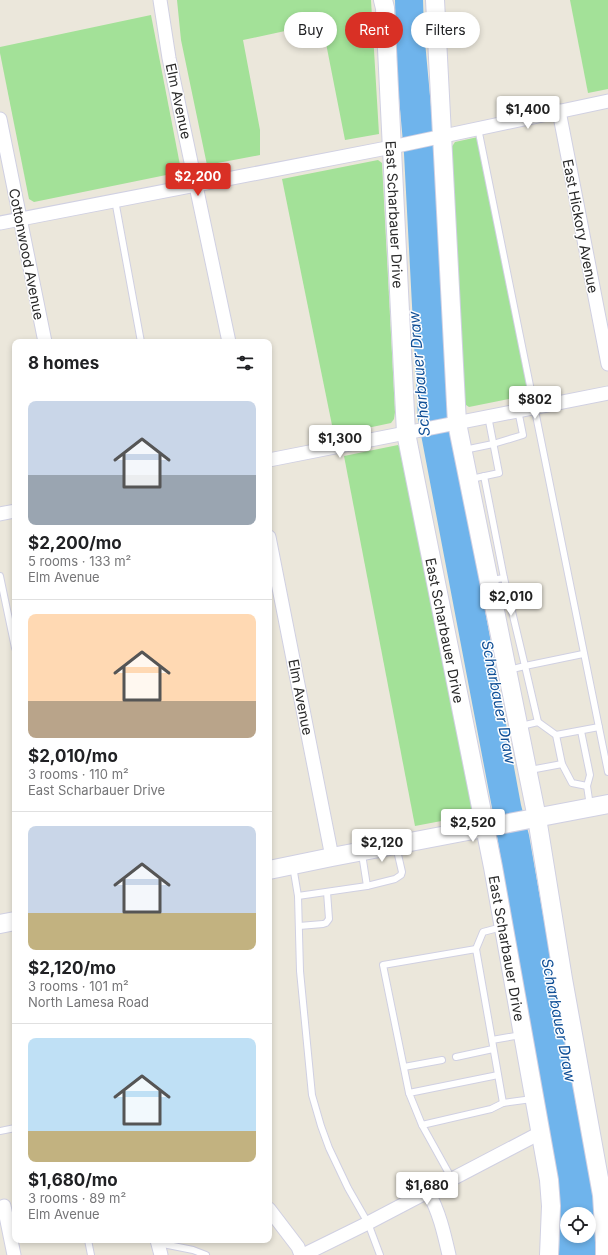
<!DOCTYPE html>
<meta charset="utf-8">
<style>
body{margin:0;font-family:Inter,sans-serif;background:#f6f6f6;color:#202124;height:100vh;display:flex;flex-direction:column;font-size:15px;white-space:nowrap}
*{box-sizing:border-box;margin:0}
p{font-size:13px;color:#757577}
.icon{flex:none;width:22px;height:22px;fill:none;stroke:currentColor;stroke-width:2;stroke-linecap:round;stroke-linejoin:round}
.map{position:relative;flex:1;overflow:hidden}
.sheet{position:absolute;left:12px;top:339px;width:260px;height:904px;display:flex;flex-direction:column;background:#fff;border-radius:8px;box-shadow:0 2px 6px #0003}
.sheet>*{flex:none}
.hud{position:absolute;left:284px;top:12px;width:264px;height:36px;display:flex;gap:8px}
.buttons{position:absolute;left:560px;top:1207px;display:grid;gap:8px}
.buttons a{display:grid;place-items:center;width:36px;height:36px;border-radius:50%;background:#fff;box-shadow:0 2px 6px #0003;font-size:20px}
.price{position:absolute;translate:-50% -34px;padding:0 9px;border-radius:4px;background:#fff;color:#222;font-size:13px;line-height:26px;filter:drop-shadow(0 1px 2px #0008)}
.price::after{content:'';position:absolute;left:50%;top:24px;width:12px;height:9px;margin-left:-6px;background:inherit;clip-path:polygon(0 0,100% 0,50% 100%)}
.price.active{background:#d93025;color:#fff}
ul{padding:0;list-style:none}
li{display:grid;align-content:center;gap:8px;height:212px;padding:0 16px}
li+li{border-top:1px solid #e0e0e0}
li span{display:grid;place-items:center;height:124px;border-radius:8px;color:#555}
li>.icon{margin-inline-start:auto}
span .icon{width:72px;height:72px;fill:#fffc;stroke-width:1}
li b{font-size:17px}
h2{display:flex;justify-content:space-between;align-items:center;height:48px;padding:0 16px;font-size:17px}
.chip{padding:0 14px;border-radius:18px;background:#fff;box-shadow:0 2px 6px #0003;font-size:14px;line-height:36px}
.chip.active{background:#d93025;color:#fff}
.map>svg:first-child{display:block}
.green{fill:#a3e198}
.water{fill:#6fb4ec;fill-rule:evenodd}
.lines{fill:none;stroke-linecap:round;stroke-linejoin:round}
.service-casing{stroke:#d0d0e2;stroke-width:8}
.minor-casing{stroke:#d0d0e2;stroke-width:15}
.secondary-casing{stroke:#d0d0e2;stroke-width:20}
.service{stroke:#fff;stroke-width:6}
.minor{stroke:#fff;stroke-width:13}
.secondary{stroke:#fff;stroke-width:18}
.labels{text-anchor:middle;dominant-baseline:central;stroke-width:3;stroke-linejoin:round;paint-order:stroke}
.street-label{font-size:14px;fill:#292929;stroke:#fff}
.water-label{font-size:15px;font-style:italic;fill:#104f96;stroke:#fff}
</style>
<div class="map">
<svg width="608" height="1255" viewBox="0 0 608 1255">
<rect width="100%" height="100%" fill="#ebe7db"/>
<!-- green -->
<g class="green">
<path d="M 177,0 L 371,0 L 379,134 L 345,140 L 322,23 L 243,40 L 260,130 L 260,155 L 207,165 L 181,40 Z"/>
<path d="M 570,0 L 608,0 L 608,89 L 588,93 Z"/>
<path d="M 151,15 L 180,165 L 176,173 L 34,202 L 29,199 L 0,53 L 0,47 Z"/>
<path d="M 478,137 L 529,395 L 469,407 L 463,403 L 451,148 L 455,142 Z"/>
<path d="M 378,160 L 382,163 L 395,412 L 394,419 L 391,423 L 334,435 L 282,179 Z"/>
<path d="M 398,445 L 405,451 L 475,811 L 473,815 L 415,826 L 344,456 Z"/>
</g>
<!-- water -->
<path class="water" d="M 395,0 L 423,0 L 424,31 L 435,150 L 452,432 L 521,805 L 529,835 L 577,1110 L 594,1195 L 597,1255 L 559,1255 L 560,1200 L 493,813 L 418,419 L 404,154 L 397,75 ZM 567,1214 L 589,1214 L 589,1236 L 567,1236 Z"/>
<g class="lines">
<!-- service casing -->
<g class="service-casing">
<g id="service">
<path d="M 478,128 L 608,772"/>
<path d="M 115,200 L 141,342"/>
<path d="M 464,450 L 493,444 L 523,435 L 518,410"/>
<path d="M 484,476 L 504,578"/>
<path d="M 471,479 L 499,473 L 488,416"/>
<path d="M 0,576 L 15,648"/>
<path d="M 491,580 L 504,578 L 525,666 L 508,670"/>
<path d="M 538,722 L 525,666 L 583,654"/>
<path d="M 521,726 L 538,722 L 556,735 L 562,764 L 572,783 L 587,786 L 590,775 L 581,731"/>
<path d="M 556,735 L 599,727"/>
<path d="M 530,770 L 562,764"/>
<path d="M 587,786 L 590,806"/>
<path d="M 362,854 L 367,886 L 395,879 L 401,875 L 402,872 L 396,846"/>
<path d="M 293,866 L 298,896 L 300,971 L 312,1095 L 321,1126 L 329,1148 L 348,1188 L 368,1223 L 380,1255"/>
<path d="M 298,896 L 367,886"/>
<path d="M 299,926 L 323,924 L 326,923 L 329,919 L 327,892"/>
<path d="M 476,949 L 483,932 L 502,927"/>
<path d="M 521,1035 L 492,1040 L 503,1103 L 532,1099"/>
<path d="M 456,1057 L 493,1049"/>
<path d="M 404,1067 L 442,1060"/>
<path d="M 409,1093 L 383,965 L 476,949 L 492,1040"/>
<path d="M 422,1125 L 409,1093 L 498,1075"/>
<path d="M 0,1131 L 15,1128"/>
<path d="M 452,1179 L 422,1125 L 491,1109 L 503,1103"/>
<path d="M 88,1240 L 91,1255"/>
<path d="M 158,1243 L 193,1250 L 206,1255"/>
</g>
</g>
<!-- minor casing -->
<g class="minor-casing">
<g id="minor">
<path d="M 160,0 L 169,58 L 229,342"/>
<path d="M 559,111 L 608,364"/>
<path d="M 0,119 L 45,342"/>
<path d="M 0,223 L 392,147 L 608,101"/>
<path d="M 269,460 L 608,393"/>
<path d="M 0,514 L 15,511"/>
<path d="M 269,537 L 332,857"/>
<path d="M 428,1192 C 439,1211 444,1233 449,1255"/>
<path d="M 4,1206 L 14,1255"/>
<path d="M 269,1209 L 298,1247 L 301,1255"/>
<path d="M 157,1240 L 161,1255"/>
<path d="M 303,1255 L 368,1223 L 540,1133"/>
</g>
</g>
<!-- secondary casing -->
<g class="secondary-casing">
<g id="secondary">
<path id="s1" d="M 383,0 L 385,8 L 406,433 L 493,867 L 549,1180 L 551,1206 L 549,1255"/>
<path d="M 435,0 L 457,423 L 537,818 L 563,979 L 602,1195 L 605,1242 L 605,1255"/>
<path d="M 269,870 L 332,857 L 608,804"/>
<path d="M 0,924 L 15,921"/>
</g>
</g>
<!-- service -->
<use href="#service" class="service"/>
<!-- minor -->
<use href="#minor" class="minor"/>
<!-- secondary -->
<use href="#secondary" class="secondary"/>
</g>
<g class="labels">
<!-- street labels -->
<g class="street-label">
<text transform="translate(179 101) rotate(78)">Elm Avenue</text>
<text stroke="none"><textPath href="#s1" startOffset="215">East Scharbauer Drive</textPath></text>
<text transform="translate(581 226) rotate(79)">East Hickory Avenue</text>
<text transform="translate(27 254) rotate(79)">Cottonwood Avenue</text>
<text stroke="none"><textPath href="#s1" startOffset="635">East Scharbauer Drive</textPath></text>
<text transform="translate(301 697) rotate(79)">Elm Avenue</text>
<text stroke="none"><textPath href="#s1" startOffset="959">East Scharbauer Drive</textPath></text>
</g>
<!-- water labels -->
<g class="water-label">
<text transform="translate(419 374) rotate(-95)">Scharbauer Draw</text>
<text transform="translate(499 702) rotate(79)">Scharbauer Draw</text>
<text transform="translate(559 1020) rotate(79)">Scharbauer Draw</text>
</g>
</g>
</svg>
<div class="buttons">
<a><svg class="icon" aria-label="locate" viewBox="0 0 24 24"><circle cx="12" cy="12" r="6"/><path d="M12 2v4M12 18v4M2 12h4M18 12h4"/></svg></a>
</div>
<b class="price" style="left:528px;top:130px">$1,400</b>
<b class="price active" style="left:198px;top:197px">$2,200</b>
<b class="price" style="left:535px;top:420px">$802</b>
<b class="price" style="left:340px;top:459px">$1,300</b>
<b class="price" style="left:511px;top:617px">$2,010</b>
<b class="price" style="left:473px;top:843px">$2,520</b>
<b class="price" style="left:382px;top:863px">$2,120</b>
<b class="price" style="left:427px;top:1206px">$1,680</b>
<div class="hud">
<a class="chip">Buy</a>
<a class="chip active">Rent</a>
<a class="chip">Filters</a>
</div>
<section class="sheet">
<h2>8 homes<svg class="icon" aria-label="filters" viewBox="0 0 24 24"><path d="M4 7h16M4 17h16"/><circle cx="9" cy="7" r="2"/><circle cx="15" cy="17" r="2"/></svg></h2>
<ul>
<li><span style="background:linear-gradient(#c9d6e8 60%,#9aa5b1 0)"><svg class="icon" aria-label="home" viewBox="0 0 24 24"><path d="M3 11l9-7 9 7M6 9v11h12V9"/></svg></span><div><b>$2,200/mo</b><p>5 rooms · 133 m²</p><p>Elm Avenue</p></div></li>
<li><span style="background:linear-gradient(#ffd9b3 70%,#b9a48a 0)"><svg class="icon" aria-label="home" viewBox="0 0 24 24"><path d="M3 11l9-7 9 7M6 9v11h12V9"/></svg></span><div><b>$2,010/mo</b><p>3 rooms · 110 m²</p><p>East Scharbauer Drive</p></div></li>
<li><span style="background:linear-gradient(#c9d6e8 70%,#c2b280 0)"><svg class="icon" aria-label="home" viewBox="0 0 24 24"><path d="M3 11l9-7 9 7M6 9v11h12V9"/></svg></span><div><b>$2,120/mo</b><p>3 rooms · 101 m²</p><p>North Lamesa Road</p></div></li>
<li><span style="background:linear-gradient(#bfe0f5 75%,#c2b280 0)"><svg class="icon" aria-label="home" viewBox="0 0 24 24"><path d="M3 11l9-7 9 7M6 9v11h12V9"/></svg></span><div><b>$1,680/mo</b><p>3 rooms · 89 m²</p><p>Elm Avenue</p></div></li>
</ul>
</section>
</div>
